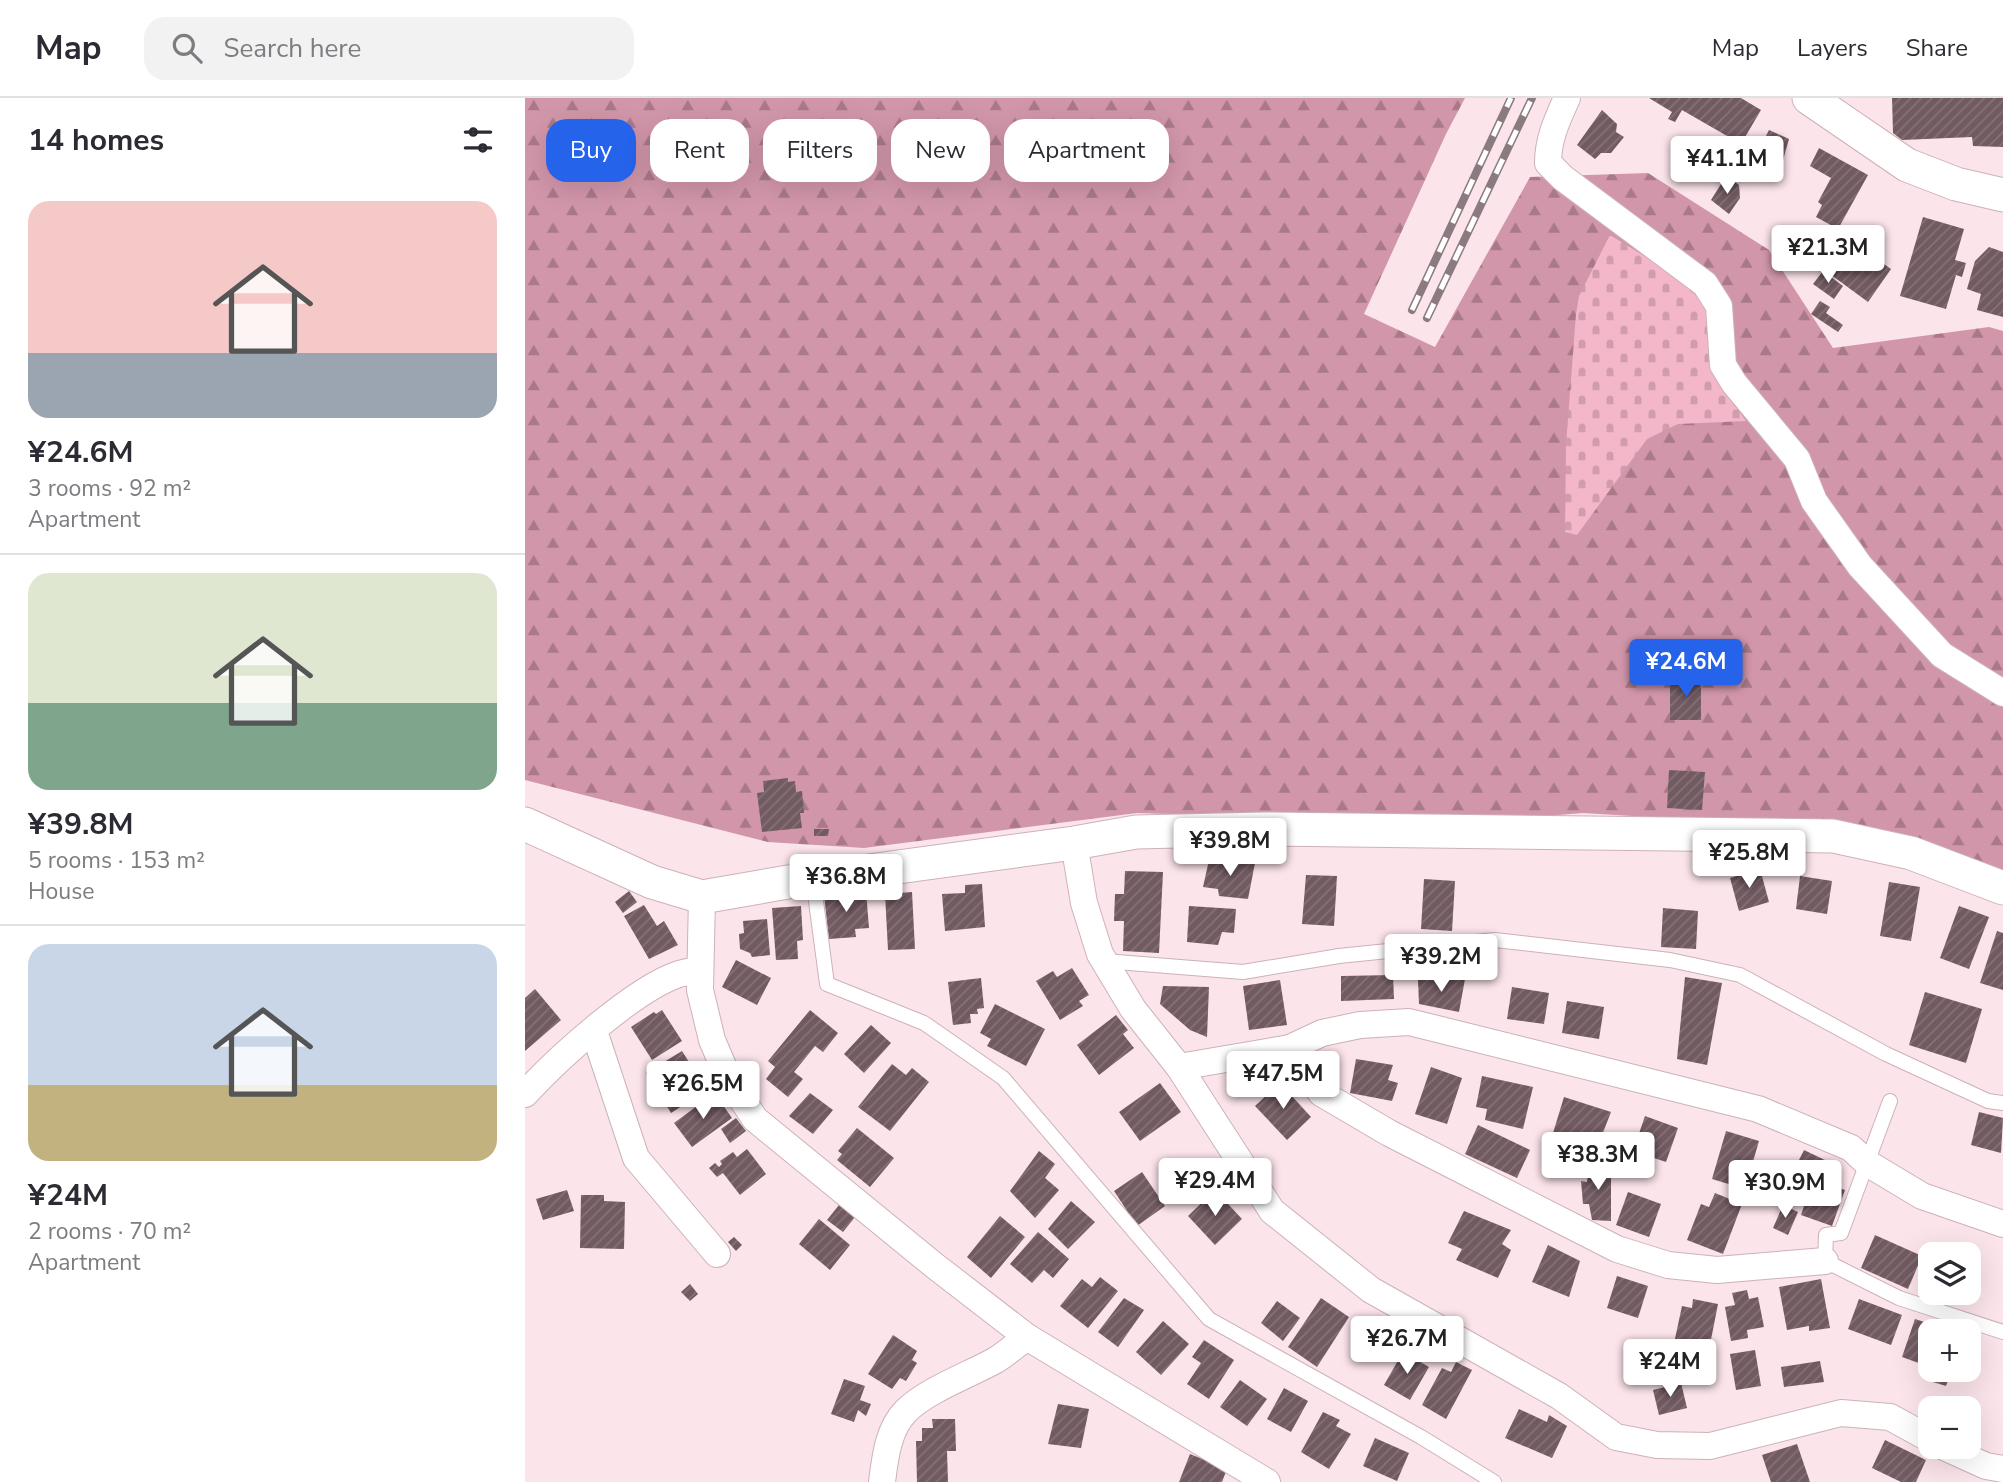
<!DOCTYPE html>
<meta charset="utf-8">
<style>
body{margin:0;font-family:"Nunito Sans",sans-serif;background:#f2f2f3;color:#2b2b33;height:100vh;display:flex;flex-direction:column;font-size:26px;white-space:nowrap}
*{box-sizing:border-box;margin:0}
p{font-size:23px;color:#7c7c81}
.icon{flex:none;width:38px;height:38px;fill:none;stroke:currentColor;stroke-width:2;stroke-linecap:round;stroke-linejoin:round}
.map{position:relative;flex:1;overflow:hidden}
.drawer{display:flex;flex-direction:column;background:#fff;width:525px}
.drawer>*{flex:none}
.guide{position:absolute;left:21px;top:21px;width:665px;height:63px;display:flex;gap:14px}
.controls{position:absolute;left:1393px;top:1144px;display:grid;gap:14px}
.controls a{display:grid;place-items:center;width:63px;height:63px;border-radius:14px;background:#fff;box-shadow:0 7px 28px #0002;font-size:35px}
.price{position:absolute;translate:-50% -60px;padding:0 16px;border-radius:7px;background:#fff;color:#222;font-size:23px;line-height:46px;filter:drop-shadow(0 2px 4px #0008)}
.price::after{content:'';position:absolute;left:50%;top:42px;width:21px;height:16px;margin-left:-10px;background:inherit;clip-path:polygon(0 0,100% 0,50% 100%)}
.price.selected{background:#2563eb;color:#fff}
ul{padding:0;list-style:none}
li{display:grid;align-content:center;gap:14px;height:371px;padding:0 28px}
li+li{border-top:2px solid #e1e1e2}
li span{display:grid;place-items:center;height:217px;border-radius:21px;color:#555}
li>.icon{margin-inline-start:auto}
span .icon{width:126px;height:126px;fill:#fffc;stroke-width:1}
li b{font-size:30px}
h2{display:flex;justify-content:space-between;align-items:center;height:84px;padding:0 28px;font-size:30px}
.chip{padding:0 24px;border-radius:21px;background:#fff;box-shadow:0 7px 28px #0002;font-size:24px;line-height:63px}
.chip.selected{background:#2563eb;color:#fff}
header{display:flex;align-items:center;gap:42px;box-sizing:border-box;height:98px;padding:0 35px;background:#fff;border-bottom:2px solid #e1e1e2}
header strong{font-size:33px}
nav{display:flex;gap:38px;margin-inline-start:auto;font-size:24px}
.search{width:490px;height:63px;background:#f2f2f3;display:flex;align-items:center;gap:18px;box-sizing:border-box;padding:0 24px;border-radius:21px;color:#7c7c81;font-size:26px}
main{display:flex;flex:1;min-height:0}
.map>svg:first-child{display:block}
.forest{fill:url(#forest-firs)}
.cemetery{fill:url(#cemetery-stones)}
.building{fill:url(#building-hatch)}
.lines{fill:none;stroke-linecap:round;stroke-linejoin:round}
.service-casing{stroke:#cdb1b9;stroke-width:16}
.minor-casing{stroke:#cdb1b9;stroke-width:28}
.tertiary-casing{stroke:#cdb1b9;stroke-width:35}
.service{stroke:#fff;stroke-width:14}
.minor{stroke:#fff;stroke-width:26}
.tertiary{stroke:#fff;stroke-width:33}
.rail-casing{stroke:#8b7b80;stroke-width:8}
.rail{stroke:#fff;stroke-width:5;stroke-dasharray:16;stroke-linecap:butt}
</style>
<header>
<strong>Map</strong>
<div class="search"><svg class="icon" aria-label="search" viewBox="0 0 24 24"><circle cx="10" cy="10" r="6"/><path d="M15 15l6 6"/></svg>Search here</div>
<nav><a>Map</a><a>Layers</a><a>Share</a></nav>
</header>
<main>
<section class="drawer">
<h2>14 homes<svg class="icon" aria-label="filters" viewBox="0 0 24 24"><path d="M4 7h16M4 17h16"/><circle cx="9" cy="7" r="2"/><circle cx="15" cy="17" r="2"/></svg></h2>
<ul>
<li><span style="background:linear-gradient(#f6c9c9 70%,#9aa5b1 0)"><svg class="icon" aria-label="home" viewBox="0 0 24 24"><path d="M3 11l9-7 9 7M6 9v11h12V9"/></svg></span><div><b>¥24.6M</b><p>3 rooms · 92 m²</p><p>Apartment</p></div></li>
<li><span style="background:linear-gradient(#dfe7d0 60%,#7fa58c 0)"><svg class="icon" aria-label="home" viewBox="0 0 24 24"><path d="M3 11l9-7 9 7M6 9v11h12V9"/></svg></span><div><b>¥39.8M</b><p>5 rooms · 153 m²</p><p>House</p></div></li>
<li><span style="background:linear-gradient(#c9d6e8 65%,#c2b280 0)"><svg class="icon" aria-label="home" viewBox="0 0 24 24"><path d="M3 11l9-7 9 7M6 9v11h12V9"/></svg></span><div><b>¥24M</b><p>2 rooms · 70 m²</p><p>Apartment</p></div></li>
</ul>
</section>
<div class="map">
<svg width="1478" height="1384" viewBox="0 0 1478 1384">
<defs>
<pattern id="forest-firs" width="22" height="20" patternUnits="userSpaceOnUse" patternTransform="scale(1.75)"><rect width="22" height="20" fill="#d196a9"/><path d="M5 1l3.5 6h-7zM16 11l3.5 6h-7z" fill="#a97989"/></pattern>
<pattern id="cemetery-stones" width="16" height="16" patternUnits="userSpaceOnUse" patternTransform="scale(1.75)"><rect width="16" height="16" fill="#f4b7ca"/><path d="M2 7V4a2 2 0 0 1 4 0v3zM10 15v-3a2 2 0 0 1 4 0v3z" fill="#d19dad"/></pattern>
<pattern id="building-hatch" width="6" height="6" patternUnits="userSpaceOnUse" patternTransform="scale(1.75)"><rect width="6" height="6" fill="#725a61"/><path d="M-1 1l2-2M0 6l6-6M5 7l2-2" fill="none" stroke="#847277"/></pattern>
</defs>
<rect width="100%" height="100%" fill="#fbe4ea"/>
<!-- forest -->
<path class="forest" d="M 0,0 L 940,0 L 921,36 L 839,216 L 910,249 L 1005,79 L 1123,75 L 1244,152 L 1308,250 L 1464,229 L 1478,233 L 1478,780 L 1339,732 L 1058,715 L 932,725 L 612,715 L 339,750 L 243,744 L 0,682 Z"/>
<!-- cemetery -->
<path class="cemetery" d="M 1085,137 L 1157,181 L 1183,212 L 1183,261 L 1188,263 L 1189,279 L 1221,323 L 1153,326 L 1122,341 L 1052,437 L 1040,434 L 1041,347 L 1051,216 L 1054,198 Z"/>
<!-- building -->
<g class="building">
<path d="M 1124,0 L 1216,0 L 1236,12 L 1216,46 L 1157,12 L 1150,24 L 1143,21 L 1147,14 Z"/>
<path d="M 1367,0 L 1478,0 L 1478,49 L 1448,48 L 1447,39 L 1377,42 L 1368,35 Z"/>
<path d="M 1077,12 L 1092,26 L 1091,34 L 1099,39 L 1086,55 L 1076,55 L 1070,61 L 1052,47 Z"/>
<path d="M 1244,32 L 1264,41 L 1258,62 L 1235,50 Z"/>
<path d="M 1294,50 L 1343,77 L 1313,131 L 1291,119 L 1297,107 L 1293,104 L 1306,80 L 1285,68 Z"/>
<path d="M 1206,81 L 1214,87 L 1215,100 L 1204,116 L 1186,102 L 1196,86 Z"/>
<path d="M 1398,119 L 1439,131 L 1430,162 L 1441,165 L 1437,179 L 1431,177 L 1421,211 L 1375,198 Z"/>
<path d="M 1318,130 L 1345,147 L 1341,153 L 1366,171 L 1343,204 L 1294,168 Z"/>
<path d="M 1464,149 L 1478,154 L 1478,219 L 1452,212 L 1456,196 L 1442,191 L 1450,163 Z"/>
<path d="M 1298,173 L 1318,188 L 1309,201 L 1288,186 Z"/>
<path d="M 1295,203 L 1305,209 L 1301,215 L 1318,227 L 1313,234 L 1286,216 Z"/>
<path d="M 1176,580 L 1176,622 L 1145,622 L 1145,581 Z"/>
<path d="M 1144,672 L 1180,674 L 1177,712 L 1142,710 Z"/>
<path d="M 263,680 L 263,684 L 270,683 L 271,694 L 277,693 L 279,715 L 275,715 L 277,730 L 237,734 L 232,695 L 239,694 L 238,683 Z"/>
<path d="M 289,731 L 304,731 L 303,738 L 289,738 Z"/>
<path d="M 684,762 L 730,765 L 723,801 L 694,798 L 693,791 L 678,789 Z"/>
<path d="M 1235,771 L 1244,804 L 1214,813 L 1205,780 Z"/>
<path d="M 600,773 L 638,774 L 634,855 L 598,853 L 599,823 L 589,823 L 590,796 L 599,796 Z"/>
<path d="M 781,777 L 812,778 L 809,828 L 777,826 Z"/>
<path d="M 1275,778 L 1307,783 L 1302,816 L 1271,811 Z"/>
<path d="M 899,781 L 930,783 L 927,833 L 896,831 Z"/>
<path d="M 1364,784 L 1395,789 L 1386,843 L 1355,838 Z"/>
<path d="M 457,786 L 460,829 L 420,833 L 417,796 L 440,795 L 440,787 Z"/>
<path d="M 104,793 L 112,804 L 98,815 L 90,804 Z"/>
<path d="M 341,793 L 344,830 L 330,831 L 331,839 L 304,841 L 299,797 Z"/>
<path d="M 387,794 L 390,851 L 363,852 L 360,796 Z"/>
<path d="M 119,807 L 132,828 L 139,823 L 153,847 L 124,861 L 99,818 Z"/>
<path d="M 276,808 L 278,842 L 272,843 L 273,861 L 251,862 L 247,810 Z"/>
<path d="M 664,808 L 711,811 L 709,835 L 697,834 L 693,847 L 662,844 Z"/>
<path d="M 1434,808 L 1464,819 L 1444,871 L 1415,860 Z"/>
<path d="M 1138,810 L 1173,813 L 1171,851 L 1136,849 Z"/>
<path d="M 242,821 L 245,857 L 227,859 L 225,855 L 215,851 L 214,836 L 219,835 L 218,823 Z"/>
<path d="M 1472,833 L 1478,835 L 1478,892 L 1455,885 Z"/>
<path d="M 211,862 L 246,880 L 232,907 L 197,889 Z"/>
<path d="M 547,870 L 564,897 L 554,903 L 558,908 L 535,922 L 511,883 L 528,873 L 532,879 Z"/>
<path d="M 868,877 L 869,901 L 816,903 L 816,878 Z"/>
<path d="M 1160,879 L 1197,885 L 1182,967 L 1152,961 Z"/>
<path d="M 456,880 L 459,910 L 452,911 L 453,916 L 445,916 L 446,925 L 428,927 L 423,884 Z"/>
<path d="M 940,881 L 934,914 L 894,906 L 893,882 Z"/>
<path d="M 755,882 L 762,927 L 724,932 L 718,888 Z"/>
<path d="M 638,888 L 684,889 L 682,939 L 665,932 L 635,906 Z"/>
<path d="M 987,889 L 1024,895 L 1019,926 L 982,921 Z"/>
<path d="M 10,891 L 36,922 L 0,953 L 0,900 Z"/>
<path d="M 1400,894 L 1457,911 L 1441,965 L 1384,947 Z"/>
<path d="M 1042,903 L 1079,909 L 1074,941 L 1037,935 Z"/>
<path d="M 470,906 L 520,931 L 501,968 L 462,948 L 466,941 L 455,935 Z"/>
<path d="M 137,912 L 157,943 L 127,962 L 106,929 L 129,914 L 131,916 Z"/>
<path d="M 285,912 L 313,935 L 298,954 L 290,948 L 269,974 L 278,981 L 263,999 L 241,981 L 250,969 L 243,963 Z"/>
<path d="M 591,917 L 603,932 L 598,936 L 609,950 L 574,977 L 552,947 Z"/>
<path d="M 346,927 L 366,945 L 339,975 L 319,956 Z"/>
<path d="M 157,953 L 182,992 L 146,1015 L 121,975 Z"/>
<path d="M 831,961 L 868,967 L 863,982 L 873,985 L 867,1003 L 825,995 Z"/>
<path d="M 367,966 L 381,977 L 387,970 L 404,984 L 365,1033 L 333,1009 Z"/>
<path d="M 906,969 L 937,980 L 922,1026 L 890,1016 Z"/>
<path d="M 957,978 L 1008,989 L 998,1031 L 960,1022 L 962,1011 L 951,1009 Z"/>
<path d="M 635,985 L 656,1014 L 615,1043 L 594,1014 Z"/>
<path d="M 755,985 L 786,1019 L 762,1042 L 730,1008 Z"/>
<path d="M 285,995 L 308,1012 L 288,1036 L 264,1018 Z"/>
<path d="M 187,997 L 193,1004 L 195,1003 L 207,1020 L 167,1049 L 149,1025 Z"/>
<path d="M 1039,999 L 1086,1014 L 1072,1050 L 1028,1035 Z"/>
<path d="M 1454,1014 L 1478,1020 L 1476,1055 L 1446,1047 Z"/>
<path d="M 1120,1018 L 1153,1030 L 1141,1064 L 1108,1053 Z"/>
<path d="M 211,1020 L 221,1033 L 205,1045 L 196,1031 Z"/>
<path d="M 953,1027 L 1005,1052 L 992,1080 L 940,1056 Z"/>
<path d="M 332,1030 L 369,1060 L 345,1089 L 312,1062 L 317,1056 L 313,1053 Z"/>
<path d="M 1201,1033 L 1234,1043 L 1220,1091 L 1187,1081 Z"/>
<path d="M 222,1051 L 241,1076 L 215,1097 L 198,1075 L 192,1079 L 184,1070 L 190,1065 L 194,1069 L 197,1066 L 195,1063 L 208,1054 L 212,1059 Z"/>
<path d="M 1279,1052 L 1306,1065 L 1300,1077 L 1273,1064 Z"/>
<path d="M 514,1053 L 530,1066 L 520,1080 L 534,1092 L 510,1120 L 485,1093 Z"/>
<path d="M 1086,1065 L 1086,1123 L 1067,1122 L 1064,1106 L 1058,1106 L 1056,1083 L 1062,1084 L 1064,1067 Z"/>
<path d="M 617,1074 L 640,1108 L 612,1128 L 589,1093 Z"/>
<path d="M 1272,1076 L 1320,1092 L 1307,1128 L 1276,1117 L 1279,1108 L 1263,1102 Z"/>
<path d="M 42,1092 L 49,1113 L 18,1122 L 11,1101 Z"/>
<path d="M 690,1092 L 717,1121 L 690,1147 L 663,1118 Z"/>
<path d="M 1103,1094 L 1136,1106 L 1124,1139 L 1091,1127 Z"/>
<path d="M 1190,1095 L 1217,1106 L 1198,1156 L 1162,1142 L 1176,1106 L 1184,1109 Z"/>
<path d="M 56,1097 L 79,1097 L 79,1103 L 100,1104 L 99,1151 L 55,1150 Z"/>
<path d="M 546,1103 L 570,1124 L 543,1151 L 523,1131 Z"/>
<path d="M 314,1107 L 330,1119 L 318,1134 L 302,1122 Z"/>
<path d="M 1258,1107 L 1273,1114 L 1263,1137 L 1248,1130 Z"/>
<path d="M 939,1113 L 986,1132 L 977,1146 L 986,1152 L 973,1180 L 931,1162 L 937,1151 L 923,1145 Z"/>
<path d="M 475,1118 L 500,1139 L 466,1180 L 442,1159 Z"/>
<path d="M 294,1121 L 325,1147 L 305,1172 L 274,1146 Z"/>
<path d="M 513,1134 L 544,1161 L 528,1180 L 519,1172 L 507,1185 L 485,1166 Z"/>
<path d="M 1350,1137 L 1397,1158 L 1383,1191 L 1336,1170 Z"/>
<path d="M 209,1139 L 217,1147 L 211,1153 L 203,1144 Z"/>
<path d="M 1023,1147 L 1055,1163 L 1044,1199 L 1007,1184 Z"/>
<path d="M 1092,1178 L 1123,1188 L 1113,1220 L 1082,1210 Z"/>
<path d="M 575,1179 L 593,1193 L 563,1230 L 535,1208 L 557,1181 L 567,1189 Z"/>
<path d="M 1296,1181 L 1305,1230 L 1284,1233 L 1284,1228 L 1262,1232 L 1254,1189 Z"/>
<path d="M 165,1186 L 173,1196 L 165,1203 L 156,1194 Z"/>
<path d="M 1222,1192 L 1224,1201 L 1233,1199 L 1239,1229 L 1222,1232 L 1223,1240 L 1206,1243 L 1200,1209 L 1210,1207 L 1207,1195 Z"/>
<path d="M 599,1200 L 619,1212 L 593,1249 L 573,1234 Z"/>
<path d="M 796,1200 L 824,1219 L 792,1269 L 763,1249 Z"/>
<path d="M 1168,1201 L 1193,1206 L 1183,1257 L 1148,1250 L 1157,1208 L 1167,1210 Z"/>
<path d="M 1334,1201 L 1377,1217 L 1366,1247 L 1323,1231 Z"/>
<path d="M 752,1203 L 775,1220 L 758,1243 L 736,1225 Z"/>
<path d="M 1390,1221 L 1427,1233 L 1405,1234 L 1405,1272 L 1427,1272 L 1421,1288 L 1398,1281 L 1402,1268 L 1377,1259 Z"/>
<path d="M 638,1223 L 664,1246 L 636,1277 L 611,1254 Z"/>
<path d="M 368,1237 L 392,1253 L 387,1262 L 392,1265 L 381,1283 L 375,1280 L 367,1291 L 343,1276 Z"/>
<path d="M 679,1242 L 709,1262 L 684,1301 L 662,1286 L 676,1265 L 667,1259 Z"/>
<path d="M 1230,1252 L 1236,1288 L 1211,1292 L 1205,1256 Z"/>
<path d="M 878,1254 L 904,1269 L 885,1302 L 859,1287 Z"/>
<path d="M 1145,1256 L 1152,1280 L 1126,1287 L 1119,1263 Z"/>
<path d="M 1295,1263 L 1299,1284 L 1259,1289 L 1256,1269 Z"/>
<path d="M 931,1264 L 947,1272 L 921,1321 L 897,1307 L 917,1270 L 926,1274 Z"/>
<path d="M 319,1281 L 340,1288 L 335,1302 L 346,1306 L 341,1318 L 333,1312 L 329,1324 L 306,1316 Z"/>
<path d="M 715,1282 L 742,1301 L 722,1328 L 695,1309 Z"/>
<path d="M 1156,1285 L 1162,1310 L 1134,1317 L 1128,1292 Z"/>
<path d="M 759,1290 L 783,1303 L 766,1334 L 742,1321 Z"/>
<path d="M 533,1306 L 564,1311 L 556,1350 L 523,1346 Z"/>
<path d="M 994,1311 L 1022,1324 L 1024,1317 L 1042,1328 L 1027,1360 L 980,1340 Z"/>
<path d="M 798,1314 L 815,1322 L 811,1328 L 826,1336 L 804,1371 L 776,1354 Z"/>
<path d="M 407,1321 L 430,1321 L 431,1353 L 422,1353 L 423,1384 L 392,1384 L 391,1343 L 397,1343 L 397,1330 L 408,1330 Z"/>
<path d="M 850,1340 L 884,1355 L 872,1383 L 838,1368 Z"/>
<path d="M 1360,1342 L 1401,1362 L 1391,1384 L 1376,1384 L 1347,1370 Z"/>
<path d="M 1272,1346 L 1285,1384 L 1246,1384 L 1237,1357 Z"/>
<path d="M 665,1356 L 702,1371 L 697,1384 L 654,1384 Z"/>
</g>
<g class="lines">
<!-- service casing -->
<g class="service-casing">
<g id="service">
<path d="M 288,781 L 302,886 L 399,925 L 478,980 L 684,1221 L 896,1339 L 969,1384"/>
<path d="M 579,863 L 718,874 L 814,858 L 970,842 L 1145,862 L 1215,877 L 1361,956 L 1463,1003 L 1478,1005"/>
<path d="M 1365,1003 L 1316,1135 L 1301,1137 L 1300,1163 L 1374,1200 L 1478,1234"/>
</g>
</g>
<!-- minor casing -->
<g class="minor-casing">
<g id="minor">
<path d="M 1042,0 C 1032,22 1023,41 1023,65 L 1038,80 L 1180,186 L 1194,208 L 1198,267 L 1209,285 L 1272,361 L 1289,403 L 1335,468 L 1417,557 L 1478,595"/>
<path d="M 549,745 L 559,805 L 575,856 L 608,911 L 654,969 L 747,1113 L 846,1192 L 1034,1298 L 1091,1339 L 1132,1347 L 1185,1348 L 1316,1315 L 1365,1319 L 1405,1341"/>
<path d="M 177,799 L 175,892 L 187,942 L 204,982 L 230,1021 L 410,1168 L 502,1239 L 742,1384"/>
<path d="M 69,933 L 111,1060 L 192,1156"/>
<path d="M 765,950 L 796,995 L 864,1035 L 1092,1151 L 1143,1167 L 1192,1172 L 1300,1163"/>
<path d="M 654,969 L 765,950 L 797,935 L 835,927 L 884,924 L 1233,1011 L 1326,1050 L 1342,1065 L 1397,1098 L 1478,1126"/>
<path d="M 0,996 C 33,960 109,891 154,876 C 160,874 168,873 175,872"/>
<path d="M 1419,1349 L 1461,1368 L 1478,1371"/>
<path d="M 357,1384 C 360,1360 363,1331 381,1313 C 402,1292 444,1277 471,1262 C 482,1255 491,1247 502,1239"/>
</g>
</g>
<!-- tertiary casing -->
<g class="tertiary-casing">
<g id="tertiary">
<path d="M 1284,0 L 1382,67 L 1431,86 L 1478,97"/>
<path d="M 0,726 L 127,784 L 177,799 L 263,784 L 549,745 L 611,734 L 741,731 L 1308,738 L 1386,755 L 1478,790"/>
</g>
</g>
<!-- service -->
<use href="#service" class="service"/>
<!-- minor -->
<use href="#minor" class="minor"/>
<!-- tertiary -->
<use href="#tertiary" class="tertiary"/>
<!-- rail casing -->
<g class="rail-casing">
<g id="rail">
<path d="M 887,212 L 986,0"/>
<path d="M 902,220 L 1007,0"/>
</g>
</g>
<!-- rail -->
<use href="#rail" class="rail"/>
</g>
</svg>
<div class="controls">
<a><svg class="icon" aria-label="layers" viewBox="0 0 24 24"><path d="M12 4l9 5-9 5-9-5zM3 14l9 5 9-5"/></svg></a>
<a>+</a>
<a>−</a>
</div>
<b class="price" style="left:1202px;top:98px">¥41.1M</b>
<b class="price" style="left:1303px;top:187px">¥21.3M</b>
<b class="price selected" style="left:1161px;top:601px">¥24.6M</b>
<b class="price" style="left:705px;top:780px">¥39.8M</b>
<b class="price" style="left:1224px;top:792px">¥25.8M</b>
<b class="price" style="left:321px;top:816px">¥36.8M</b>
<b class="price" style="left:916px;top:896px">¥39.2M</b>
<b class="price" style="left:758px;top:1013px">¥47.5M</b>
<b class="price" style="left:178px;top:1023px">¥26.5M</b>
<b class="price" style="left:1073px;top:1094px">¥38.3M</b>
<b class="price" style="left:690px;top:1120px">¥29.4M</b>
<b class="price" style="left:1260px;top:1122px">¥30.9M</b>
<b class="price" style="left:882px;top:1278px">¥26.7M</b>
<b class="price" style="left:1145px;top:1301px">¥24M</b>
<div class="guide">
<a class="chip selected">Buy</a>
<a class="chip">Rent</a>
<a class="chip">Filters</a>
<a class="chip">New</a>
<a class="chip">Apartment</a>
</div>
</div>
</main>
